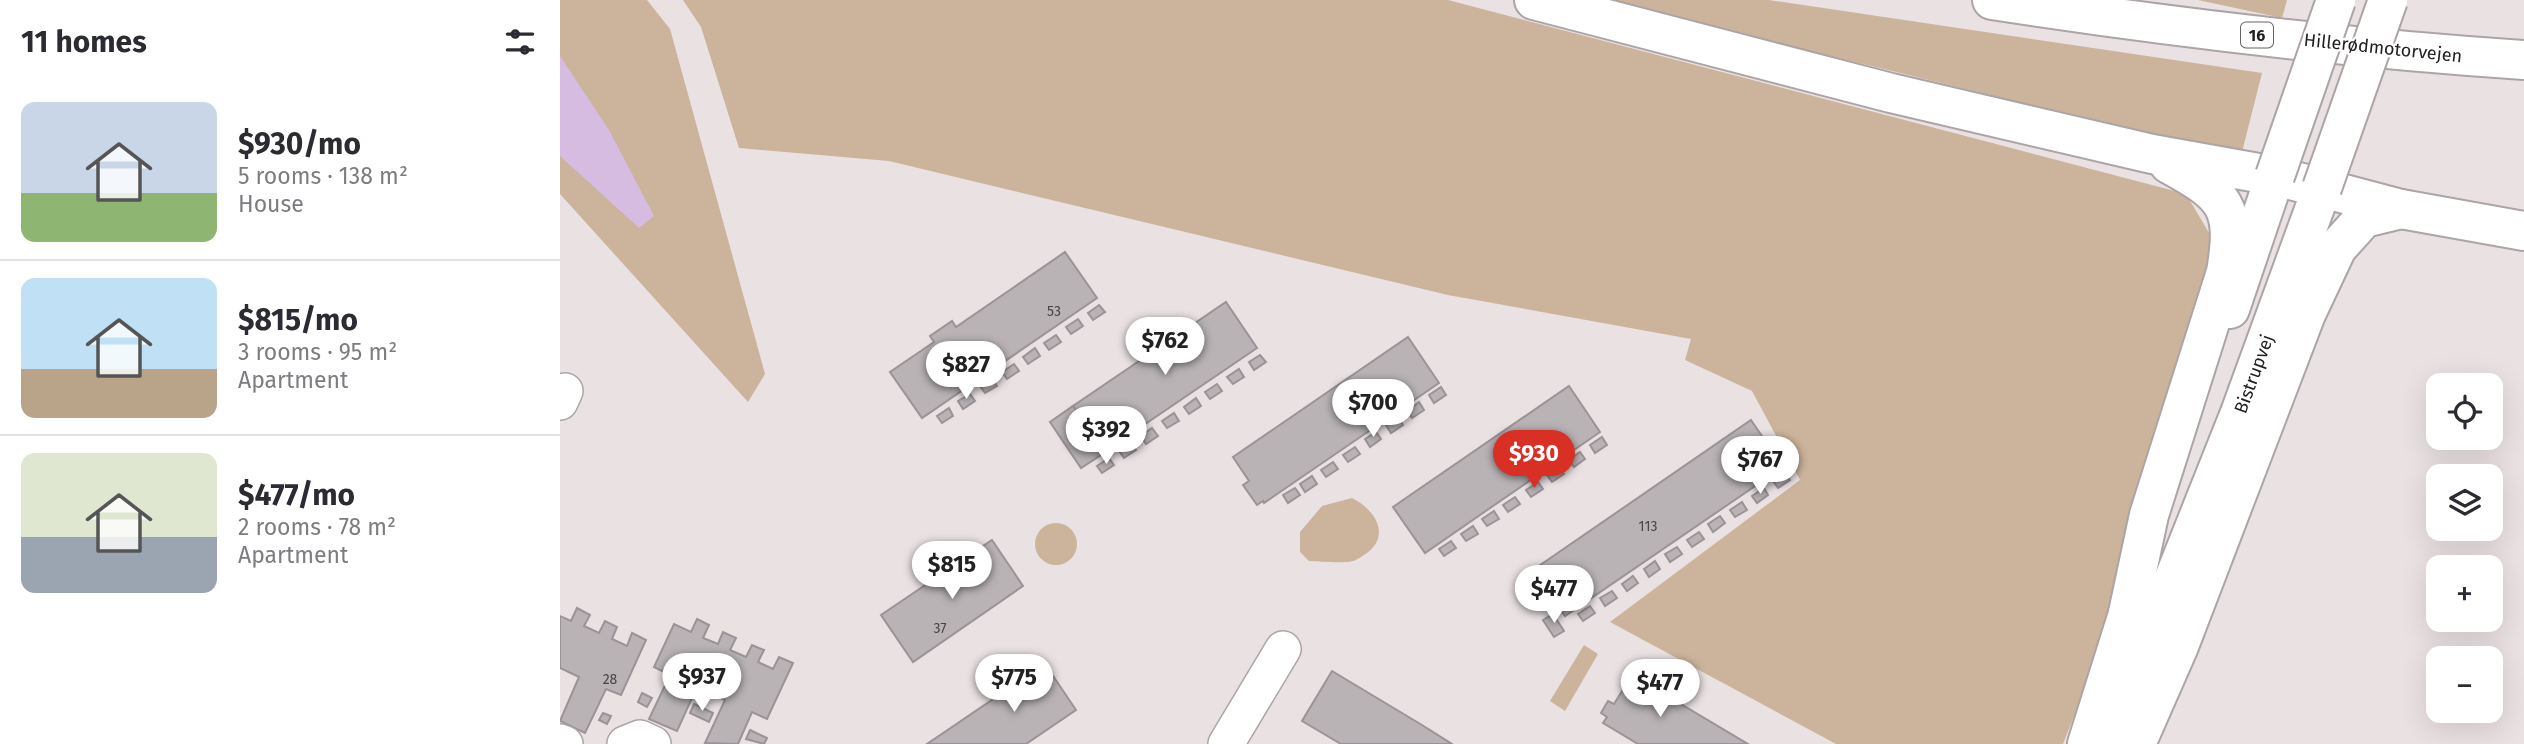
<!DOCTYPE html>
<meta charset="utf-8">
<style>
body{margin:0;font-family:"Fira Sans",sans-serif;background:#f2f2f3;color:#2b2b33;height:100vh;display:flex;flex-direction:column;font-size:26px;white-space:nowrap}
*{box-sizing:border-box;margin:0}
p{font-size:23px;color:#7c7c81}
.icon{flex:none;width:38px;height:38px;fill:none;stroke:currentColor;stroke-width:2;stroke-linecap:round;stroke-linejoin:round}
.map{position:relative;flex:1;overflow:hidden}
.sheet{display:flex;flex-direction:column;background:#fff;width:560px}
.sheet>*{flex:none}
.fabs{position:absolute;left:1866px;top:373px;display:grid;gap:14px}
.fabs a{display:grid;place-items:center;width:77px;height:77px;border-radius:14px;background:#fff;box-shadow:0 7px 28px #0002;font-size:35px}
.price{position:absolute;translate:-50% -60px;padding:0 16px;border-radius:24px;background:#fff;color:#222;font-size:23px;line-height:46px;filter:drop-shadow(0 2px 4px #0008)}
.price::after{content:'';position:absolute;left:50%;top:42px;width:21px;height:16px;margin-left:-10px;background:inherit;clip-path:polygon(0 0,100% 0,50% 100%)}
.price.on{background:#d93025;color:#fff}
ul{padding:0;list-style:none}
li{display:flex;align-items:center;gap:21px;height:175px;padding:0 21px}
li+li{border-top:2px solid #e1e1e2}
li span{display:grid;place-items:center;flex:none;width:196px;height:140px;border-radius:14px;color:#555}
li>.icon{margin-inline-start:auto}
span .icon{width:84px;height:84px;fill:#fffc;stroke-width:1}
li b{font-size:30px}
h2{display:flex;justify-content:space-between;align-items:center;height:84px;padding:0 21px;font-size:30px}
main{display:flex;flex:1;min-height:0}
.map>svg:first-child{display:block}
.green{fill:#ccb39c}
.water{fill:#d6bce1}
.building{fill:#b9b3b6;stroke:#9a9397;stroke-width:2}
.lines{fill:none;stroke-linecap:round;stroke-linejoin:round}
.minor-casing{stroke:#aca4a5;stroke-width:38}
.secondary-casing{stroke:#aca4a5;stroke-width:42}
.motorway-casing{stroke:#aca4a5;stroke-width:42}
.minor{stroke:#fff;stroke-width:35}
.secondary{stroke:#fff;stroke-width:38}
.motorway{stroke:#fff;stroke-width:38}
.secondary-bridge-casing{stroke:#aca4a5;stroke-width:42;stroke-linecap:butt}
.secondary-bridge{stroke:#fff;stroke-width:38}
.labels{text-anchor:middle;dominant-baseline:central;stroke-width:5;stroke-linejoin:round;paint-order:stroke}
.number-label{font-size:14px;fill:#484546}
.shield{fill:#fff;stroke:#656363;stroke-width:2}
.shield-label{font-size:16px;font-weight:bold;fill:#232020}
.street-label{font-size:18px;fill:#232020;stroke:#fff}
</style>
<main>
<section class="sheet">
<h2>11 homes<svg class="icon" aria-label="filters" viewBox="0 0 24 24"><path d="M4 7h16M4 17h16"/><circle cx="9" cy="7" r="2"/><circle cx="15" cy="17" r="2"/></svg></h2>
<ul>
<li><span style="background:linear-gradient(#c9d6e8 65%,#8fb573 0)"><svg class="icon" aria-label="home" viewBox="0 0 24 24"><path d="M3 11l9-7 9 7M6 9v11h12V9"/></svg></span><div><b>$930/mo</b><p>5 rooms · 138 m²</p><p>House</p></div></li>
<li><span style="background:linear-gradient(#bfe0f5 65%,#b9a48a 0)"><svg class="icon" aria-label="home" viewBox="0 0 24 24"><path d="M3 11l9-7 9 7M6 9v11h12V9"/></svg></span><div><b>$815/mo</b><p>3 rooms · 95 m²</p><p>Apartment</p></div></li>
<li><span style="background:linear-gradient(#dfe7d0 60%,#9aa5b1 0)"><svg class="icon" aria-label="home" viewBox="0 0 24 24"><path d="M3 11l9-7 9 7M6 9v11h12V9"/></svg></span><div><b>$477/mo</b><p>2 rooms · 78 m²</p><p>Apartment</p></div></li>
</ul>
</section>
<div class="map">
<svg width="1964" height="744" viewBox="0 0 1964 744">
<rect width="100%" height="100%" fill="#eae1e2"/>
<!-- green -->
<g class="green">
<path d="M 0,0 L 87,0 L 110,29 L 205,374 L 188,402 L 0,194 Z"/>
<path d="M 123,0 L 888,0 L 1626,194 L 1658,248 L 1525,688 L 1503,744 L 1276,744 L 1050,622 L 1240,480 L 1192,391 L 1125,360 L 1131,339 L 888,295 L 329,161 L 179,148 L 141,27 Z"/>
<path d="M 1041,0 L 1209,0 L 1702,73 L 1681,156 Z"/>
<path d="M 1638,0 L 1727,0 L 1722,18 Z"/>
<path d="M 792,498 C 813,508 832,534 807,553 C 803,555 798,560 793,561 C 780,564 763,561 749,561 L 740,552 L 740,532 L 762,506 Z"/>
<circle cx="496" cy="544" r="21"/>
<path d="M 1024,645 L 1038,654 L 1005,711 L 990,701 Z"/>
</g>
<!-- water -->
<path class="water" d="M 0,56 L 49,130 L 94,216 L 79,228 L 0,156 Z"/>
<!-- building -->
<g class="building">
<path d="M 505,252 L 537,298 L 362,418 L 330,372 L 374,342 L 370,336 L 392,321 L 396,327 Z"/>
<path d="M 666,302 L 697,348 L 544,452 L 513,406 Z"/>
<path d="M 539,305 L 545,312 L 533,320 L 528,313 Z"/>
<path d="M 518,319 L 523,326 L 511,334 L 506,327 Z"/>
<path d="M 496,335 L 501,342 L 489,350 L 484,343 Z"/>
<path d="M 848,337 L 879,383 L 704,503 L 703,501 L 697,505 L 683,485 L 689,481 L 673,457 Z"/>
<path d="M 475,348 L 480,356 L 468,364 L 463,357 Z"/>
<path d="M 700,355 L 706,362 L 694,370 L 689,362 Z"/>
<path d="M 454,364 L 459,371 L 447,379 L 442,372 Z"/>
<path d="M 679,369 L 684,377 L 673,384 L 667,377 Z"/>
<path d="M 432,378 L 437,386 L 425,393 L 420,386 Z"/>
<path d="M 657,384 L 662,391 L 650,399 L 645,392 Z"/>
<path d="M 1009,386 L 1040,432 L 865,553 L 833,507 Z"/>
<path d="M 881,387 L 886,395 L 874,403 L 869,395 Z"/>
<path d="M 410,394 L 415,401 L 403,409 L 398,401 Z"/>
<path d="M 636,398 L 641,406 L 629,414 L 624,407 Z"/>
<path d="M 859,402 L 864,410 L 852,418 L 848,411 Z"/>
<path d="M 513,406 L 544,453 L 521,468 L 490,422 Z"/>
<path d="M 389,408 L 393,416 L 382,423 L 377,416 Z"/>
<path d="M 614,413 L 619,421 L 607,428 L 602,421 Z"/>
<path d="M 838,418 L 843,425 L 831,433 L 826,425 Z"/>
<path d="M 1191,420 L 1223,467 L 1005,616 L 973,570 Z"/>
<path d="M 592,428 L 598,436 L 586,444 L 581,436 Z"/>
<path d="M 816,432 L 821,439 L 810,447 L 805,439 Z"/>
<path d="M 1042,437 L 1047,445 L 1035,453 L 1030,445 Z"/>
<path d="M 571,443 L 576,450 L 564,458 L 559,451 Z"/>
<path d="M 795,447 L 800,454 L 788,462 L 783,455 Z"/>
<path d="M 1020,452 L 1025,459 L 1014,467 L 1009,460 Z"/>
<path d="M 549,458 L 554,465 L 542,473 L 537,466 Z"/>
<path d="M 773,462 L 778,469 L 766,477 L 761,470 Z"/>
<path d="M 999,467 L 1004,474 L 992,482 L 987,475 Z"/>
<path d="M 1225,473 L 1230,480 L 1218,488 L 1213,481 Z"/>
<path d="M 752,476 L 757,484 L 745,492 L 740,484 Z"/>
<path d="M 978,482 L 983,489 L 971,497 L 966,490 Z"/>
<path d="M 735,488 L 740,495 L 728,503 L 723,495 Z"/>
<path d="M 1204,488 L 1208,495 L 1197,503 L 1192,496 Z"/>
<path d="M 955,497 L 960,504 L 948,512 L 943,505 Z"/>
<path d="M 1182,502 L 1187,510 L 1175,517 L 1170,510 Z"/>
<path d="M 934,511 L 939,519 L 927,526 L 922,519 Z"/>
<path d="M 1160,516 L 1165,523 L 1153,532 L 1148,524 Z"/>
<path d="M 913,526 L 918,534 L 906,541 L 901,534 Z"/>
<path d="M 1139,532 L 1144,539 L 1132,547 L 1127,540 Z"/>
<path d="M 432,540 L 463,586 L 353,662 L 321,615 Z"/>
<path d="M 891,541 L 896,548 L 884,556 L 879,549 Z"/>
<path d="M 1117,547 L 1122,554 L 1110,562 L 1105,554 Z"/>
<path d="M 1095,561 L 1100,569 L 1089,577 L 1084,569 Z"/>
<path d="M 1073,576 L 1078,583 L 1067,591 L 1062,584 Z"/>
<path d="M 1052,591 L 1057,598 L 1045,606 L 1040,598 Z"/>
<path d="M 1030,606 L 1035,613 L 1023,621 L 1018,614 Z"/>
<path d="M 17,608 L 30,615 L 24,626 L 39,633 L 45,621 L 57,627 L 52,639 L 67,646 L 72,633 L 86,640 L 61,695 L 46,689 L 25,733 L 0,721 L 19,677 L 0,668 L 0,616 L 11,621 Z"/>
<path d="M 993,614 L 1004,631 L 994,637 L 983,620 Z"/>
<path d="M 137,619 L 149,625 L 143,638 L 158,644 L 163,632 L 176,638 L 170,650 L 186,657 L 192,645 L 204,650 L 198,662 L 213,669 L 219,657 L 233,663 L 207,719 L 192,712 L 178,744 L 145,743 L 165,700 L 137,687 L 117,731 L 89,719 L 110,675 L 94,667 L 114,624 L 131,632 Z"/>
<path d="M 485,664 L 516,710 L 466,744 L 367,744 Z"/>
<path d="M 772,671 L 862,725 L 892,744 L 781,744 L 742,721 Z"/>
<path d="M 1072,675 L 1188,744 L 1078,744 L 1043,723 L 1047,717 L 1041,713 L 1048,701 L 1054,704 Z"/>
<path d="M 82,693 L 92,698 L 87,707 L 78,702 Z"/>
<path d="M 134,704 L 153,713 L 149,722 L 130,713 Z"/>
<path d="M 43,713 L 51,716 L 47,724 L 39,720 Z"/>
<path d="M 190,730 L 207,738 L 204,744 L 186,739 Z"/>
</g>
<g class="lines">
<!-- minor casing -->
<g class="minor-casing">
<g id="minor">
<path d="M 0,402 L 5,391"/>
<path d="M 0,742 L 5,744"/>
<path d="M 65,744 L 80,738 L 93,744"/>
<path d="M 666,744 L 723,649"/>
</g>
</g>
<!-- secondary casing -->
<g class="secondary-casing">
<g id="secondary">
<path d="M 1527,744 L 1578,582"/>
<path d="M 1548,744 L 1680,413 L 1762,188 L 1715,176 L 1670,309"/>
</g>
</g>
<!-- motorway casing -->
<g class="motorway-casing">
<g id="motorway">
<path d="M 974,0 L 1331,93 L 1592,154 L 1715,176"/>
<path d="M 1432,0 C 1608,27 1786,48 1964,60"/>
<path d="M 1762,188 L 1841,209 L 1964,231"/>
<path d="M 1568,613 L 1589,515 L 1666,272 C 1677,207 1666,195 1609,164"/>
<path d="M 1576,744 L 1619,646 L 1746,314 L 1777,248 L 1804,218 L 1841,209"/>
</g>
</g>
<!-- minor -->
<use href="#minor" class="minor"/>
<!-- secondary -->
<use href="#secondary" class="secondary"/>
<!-- motorway -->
<use href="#motorway" class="motorway"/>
<!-- secondary-bridge casing -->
<g class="secondary-bridge-casing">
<g id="secondary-bridge">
<path d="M 1715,176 L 1776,0"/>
<path d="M 1762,188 L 1828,0"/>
</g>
</g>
<!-- secondary-bridge -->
<use href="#secondary-bridge" class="secondary-bridge"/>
</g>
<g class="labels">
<!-- number labels -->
<g class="number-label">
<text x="494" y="311">53</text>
<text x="1088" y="526">113</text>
<text x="380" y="628">37</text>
<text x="50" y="679">28</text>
</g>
<!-- shield labels -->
<rect class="shield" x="1681" y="22.5" width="32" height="25" rx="5"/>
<g class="shield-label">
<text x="1697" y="35">16</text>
</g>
<!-- street labels -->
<g class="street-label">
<text transform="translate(1823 48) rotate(6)">Hillerødmotorvejen</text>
<text transform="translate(1694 374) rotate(-70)">Bistrupvej</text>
</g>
</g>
</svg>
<div class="fabs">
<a><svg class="icon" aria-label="locate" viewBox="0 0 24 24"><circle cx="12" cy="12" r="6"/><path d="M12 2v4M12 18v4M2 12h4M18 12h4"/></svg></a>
<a><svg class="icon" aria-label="layers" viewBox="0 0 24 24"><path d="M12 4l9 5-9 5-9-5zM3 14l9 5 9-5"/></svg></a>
<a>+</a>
<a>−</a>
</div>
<b class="price" style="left:605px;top:377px">$762</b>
<b class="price" style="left:406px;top:401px">$827</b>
<b class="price" style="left:813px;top:439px">$700</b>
<b class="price" style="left:546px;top:466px">$392</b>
<b class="price on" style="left:974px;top:490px">$930</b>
<b class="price" style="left:1200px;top:496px">$767</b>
<b class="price" style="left:392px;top:601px">$815</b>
<b class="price" style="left:994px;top:625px">$477</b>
<b class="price" style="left:142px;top:713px">$937</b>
<b class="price" style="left:454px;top:714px">$775</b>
<b class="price" style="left:1100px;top:719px">$477</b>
</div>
</main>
